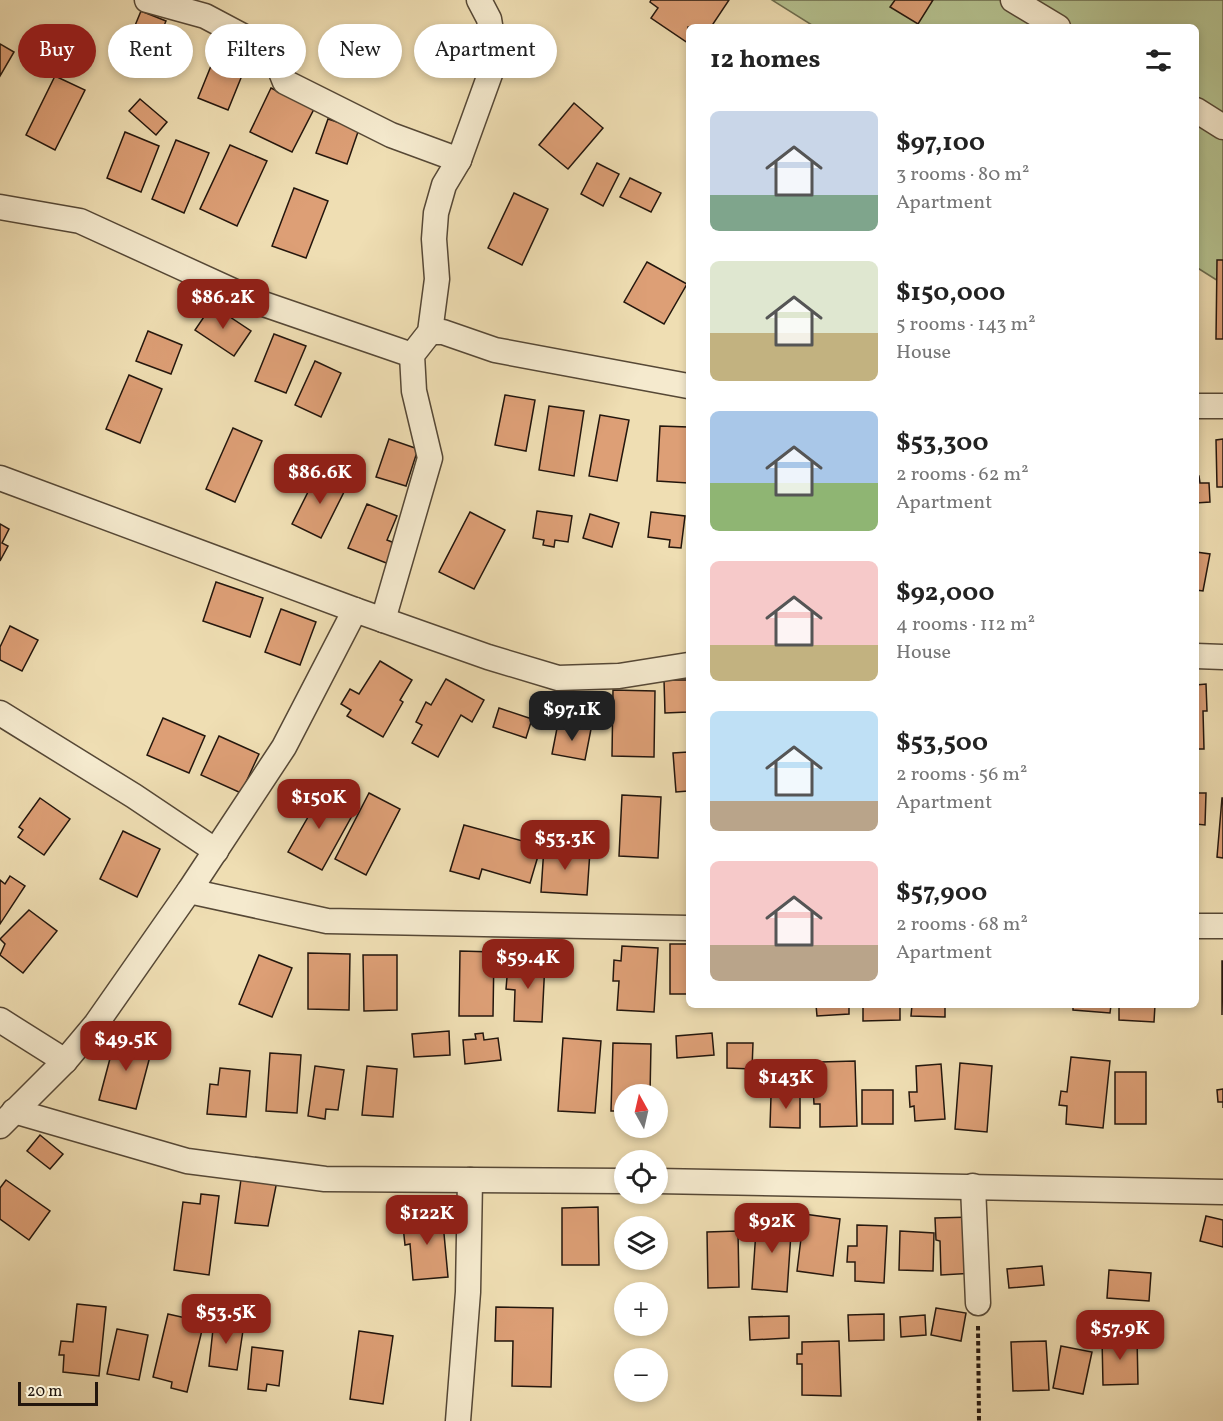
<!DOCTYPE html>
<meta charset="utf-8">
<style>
body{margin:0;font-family:Vollkorn,serif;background:#f2f2f2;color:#222;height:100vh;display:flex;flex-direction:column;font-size:22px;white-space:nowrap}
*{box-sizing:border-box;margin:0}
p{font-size:20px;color:#767676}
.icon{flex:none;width:33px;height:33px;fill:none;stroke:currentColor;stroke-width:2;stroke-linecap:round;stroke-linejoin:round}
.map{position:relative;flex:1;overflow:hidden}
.details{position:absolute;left:686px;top:24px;width:513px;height:984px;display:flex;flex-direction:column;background:#fff;border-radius:9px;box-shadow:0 3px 9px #0003}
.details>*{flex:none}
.top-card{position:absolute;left:18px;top:24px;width:570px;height:54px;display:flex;gap:12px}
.needle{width:39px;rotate:352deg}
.tools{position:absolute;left:614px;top:1084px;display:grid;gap:12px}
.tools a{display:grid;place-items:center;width:54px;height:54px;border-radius:50%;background:#fff;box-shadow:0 3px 9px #0003;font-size:30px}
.scale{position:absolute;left:18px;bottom:15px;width:80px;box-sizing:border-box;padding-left:6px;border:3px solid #23160d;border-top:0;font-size:16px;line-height:21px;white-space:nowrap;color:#23160d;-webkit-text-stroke:4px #f5eace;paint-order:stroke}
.price{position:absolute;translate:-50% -51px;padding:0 14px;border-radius:12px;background:#8f2418;color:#fff;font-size:20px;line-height:39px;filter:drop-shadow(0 2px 3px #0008)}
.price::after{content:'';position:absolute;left:50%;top:36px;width:18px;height:14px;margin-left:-9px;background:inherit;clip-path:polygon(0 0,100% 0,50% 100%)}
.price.active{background:#222;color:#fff}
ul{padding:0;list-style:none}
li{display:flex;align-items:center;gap:18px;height:150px;padding:0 24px}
li span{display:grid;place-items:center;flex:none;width:168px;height:120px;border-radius:9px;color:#555}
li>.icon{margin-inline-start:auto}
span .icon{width:72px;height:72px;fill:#fffc;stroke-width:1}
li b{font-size:26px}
h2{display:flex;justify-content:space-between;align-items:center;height:72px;padding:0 24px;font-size:26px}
.chip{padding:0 21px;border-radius:27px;background:#fff;box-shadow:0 3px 9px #0003;font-size:21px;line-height:54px}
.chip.active{background:#8f2418;color:#fff}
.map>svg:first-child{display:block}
.green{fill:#b5c290;stroke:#6c6c4e;stroke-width:1.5}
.building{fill:#dd9f76;stroke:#23160d;stroke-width:1.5}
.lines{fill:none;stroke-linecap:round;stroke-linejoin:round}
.minor-casing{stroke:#564836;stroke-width:27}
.path{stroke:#23160d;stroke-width:4;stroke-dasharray:4.5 3;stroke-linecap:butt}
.minor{stroke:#f5eace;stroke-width:24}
</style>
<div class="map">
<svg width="1223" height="1421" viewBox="0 0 1223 1421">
<rect width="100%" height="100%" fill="#efdeb3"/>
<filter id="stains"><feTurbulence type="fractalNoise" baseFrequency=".00333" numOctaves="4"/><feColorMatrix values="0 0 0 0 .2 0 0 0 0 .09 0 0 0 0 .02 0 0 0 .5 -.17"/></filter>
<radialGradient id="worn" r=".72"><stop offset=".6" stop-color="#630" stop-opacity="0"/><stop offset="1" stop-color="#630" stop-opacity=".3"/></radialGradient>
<!-- green -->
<path class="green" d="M 772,0 L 1223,0 L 1223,284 L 1196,267 L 1196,27 L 815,27 Z"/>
<!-- building -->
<g class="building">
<path d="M 651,0 L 729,0 L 711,27 L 688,27 L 688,43 L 651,18 L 658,8 L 650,2 Z"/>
<path d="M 895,0 L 933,0 L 918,24 L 890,7 Z"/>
<path d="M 141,11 L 166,21 L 145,72 L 120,62 Z"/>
<path d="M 0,44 L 14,52 L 0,76 Z"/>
<path d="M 213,61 L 243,73 L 228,110 L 198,98 Z"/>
<path d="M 55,76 L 85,90 L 55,150 L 26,135 Z"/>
<path d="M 271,88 L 314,109 L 292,152 L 250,132 Z"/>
<path d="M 140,99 L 167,122 L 156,135 L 129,111 Z"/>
<path d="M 574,103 L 603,128 L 568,169 L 539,145 Z"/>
<path d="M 328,119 L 359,129 L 347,164 L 316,153 Z"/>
<path d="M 125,132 L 159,146 L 141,192 L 107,178 Z"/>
<path d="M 176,140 L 209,153 L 184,213 L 152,199 Z"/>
<path d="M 230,145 L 267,161 L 237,226 L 200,209 Z"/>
<path d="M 597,163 L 619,174 L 603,206 L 581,194 Z"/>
<path d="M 630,178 L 661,193 L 651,212 L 620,197 Z"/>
<path d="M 294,188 L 328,201 L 306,258 L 272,246 Z"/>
<path d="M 514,193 L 548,209 L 522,265 L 488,248 Z"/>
<path d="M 1217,260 L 1223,260 L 1223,339 L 1216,339 Z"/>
<path d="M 647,262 L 687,284 L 664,324 L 624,302 Z"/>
<path d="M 212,305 L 251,331 L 234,356 L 195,330 Z"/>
<path d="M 148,331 L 182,345 L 171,374 L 136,361 Z"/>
<path d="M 274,334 L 306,346 L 286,393 L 255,381 Z"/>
<path d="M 315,361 L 341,373 L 321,417 L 295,405 Z"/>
<path d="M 129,375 L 162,389 L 140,443 L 106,429 Z"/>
<path d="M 505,395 L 535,400 L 526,451 L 495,445 Z"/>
<path d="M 549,406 L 584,411 L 574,476 L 539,470 Z"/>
<path d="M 600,415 L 629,420 L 617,481 L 589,476 Z"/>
<path d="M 660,426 L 688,427 L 688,483 L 657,481 Z"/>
<path d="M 233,428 L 262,441 L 235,502 L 206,489 Z"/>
<path d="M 389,439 L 418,449 L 406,486 L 376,477 Z"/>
<path d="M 1223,439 L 1223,487 L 1217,487 L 1216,440 Z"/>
<path d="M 318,472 L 347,486 L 321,538 L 292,524 Z"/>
<path d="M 1196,476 L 1199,476 L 1200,483 L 1209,483 L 1210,502 L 1196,503 Z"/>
<path d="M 367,504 L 397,516 L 387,540 L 402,546 L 394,566 L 348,548 Z"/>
<path d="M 537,511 L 572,516 L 568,542 L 555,540 L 554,547 L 543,545 L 544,540 L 533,538 Z"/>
<path d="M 470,512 L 505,530 L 474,589 L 439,572 Z"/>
<path d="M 651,512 L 685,516 L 681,548 L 669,547 L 670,540 L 648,537 Z"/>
<path d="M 590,514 L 619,523 L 612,547 L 583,538 Z"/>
<path d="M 0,524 L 9,529 L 2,543 L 8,546 L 0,561 Z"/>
<path d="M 1196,552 L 1210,554 L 1203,591 L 1196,590 Z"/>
<path d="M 216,582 L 263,598 L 250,637 L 203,621 Z"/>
<path d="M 281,609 L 316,622 L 300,665 L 265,652 Z"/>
<path d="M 10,626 L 38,640 L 22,671 L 0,660 L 0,647 Z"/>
<path d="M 380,661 L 412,680 L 400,700 L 403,702 L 383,737 L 347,716 L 351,710 L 341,704 L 350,689 L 359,694 Z"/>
<path d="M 446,679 L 484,700 L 472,722 L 461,715 L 438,757 L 412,743 L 422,725 L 416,722 L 426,702 L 431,705 Z"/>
<path d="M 664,680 L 688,680 L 688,712 L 665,713 Z"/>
<path d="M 1206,684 L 1207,711 L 1203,711 L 1204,749 L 1196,749 L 1196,685 Z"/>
<path d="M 613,690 L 655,691 L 654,757 L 612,756 Z"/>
<path d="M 499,708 L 532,719 L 526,738 L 493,727 Z"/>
<path d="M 163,718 L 205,736 L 189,773 L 147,755 Z"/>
<path d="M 558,723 L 591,729 L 585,760 L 552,754 Z"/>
<path d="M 219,736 L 259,754 L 241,793 L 201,775 Z"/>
<path d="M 688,752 L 688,791 L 676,792 L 673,753 Z"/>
<path d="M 310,790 L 353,814 L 322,870 L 288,852 L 308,817 L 298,811 Z"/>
<path d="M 369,793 L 400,809 L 366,875 L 335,859 Z"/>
<path d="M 1196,793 L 1206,793 L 1205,825 L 1196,824 L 1196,834 Z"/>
<path d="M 622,795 L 661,797 L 658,858 L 619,856 Z"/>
<path d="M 40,798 L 70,819 L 44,855 L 18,837 L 23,830 L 19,827 Z"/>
<path d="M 1222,798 L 1223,798 L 1223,858 L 1217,857 Z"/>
<path d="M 464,825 L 541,846 L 530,883 L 482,869 L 479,879 L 450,871 Z"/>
<path d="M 123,831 L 160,849 L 137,897 L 100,879 Z"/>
<path d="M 544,847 L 590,851 L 587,895 L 541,892 Z"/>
<path d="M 10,876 L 25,886 L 0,924 L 0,880 L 5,884 Z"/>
<path d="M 29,910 L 57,931 L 23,973 L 0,955 L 5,944 L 0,939 Z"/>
<rect x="670" y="944" width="18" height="50"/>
<path d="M 622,946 L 658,948 L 654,1012 L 617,1010 L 619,981 L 613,981 L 614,960 L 621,961 Z"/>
<path d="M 460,951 L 494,952 L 493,1016 L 459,1016 Z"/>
<path d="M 308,953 L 350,954 L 349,1010 L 308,1009 Z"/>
<path d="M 259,955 L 292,968 L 272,1017 L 239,1004 Z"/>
<path d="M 363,955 L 397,955 L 397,1010 L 364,1011 Z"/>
<path d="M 512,960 L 545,962 L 542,1022 L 514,1021 L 515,990 L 506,989 L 507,977 L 512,977 Z"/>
<path d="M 1222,961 L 1223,961 L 1222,1015 Z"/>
<path d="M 816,1005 L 849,1005 L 849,1014 L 817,1016 Z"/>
<path d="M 863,1005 L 900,1005 L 900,1020 L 863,1021 Z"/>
<path d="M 912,1005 L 945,1005 L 945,1017 L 911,1016 Z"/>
<path d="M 1073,1005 L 1111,1005 L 1110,1013 L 1073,1010 Z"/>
<path d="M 1119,1005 L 1155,1005 L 1154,1022 L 1119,1020 Z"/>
<path d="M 449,1031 L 450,1055 L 414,1057 L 412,1034 Z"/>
<path d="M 483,1033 L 484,1040 L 498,1038 L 501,1060 L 465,1064 L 463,1040 L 476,1039 L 475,1034 Z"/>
<path d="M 712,1033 L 714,1055 L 677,1058 L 676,1036 Z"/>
<path d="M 116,1036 L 153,1045 L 136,1109 L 99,1100 Z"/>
<path d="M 563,1038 L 601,1041 L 595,1113 L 558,1111 Z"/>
<path d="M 613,1043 L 651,1044 L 650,1095 L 624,1095 L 624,1111 L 611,1111 Z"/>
<path d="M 727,1043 L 753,1043 L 752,1069 L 727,1068 Z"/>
<path d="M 270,1053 L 301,1055 L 297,1113 L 266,1111 Z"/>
<path d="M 1071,1057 L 1110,1061 L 1103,1128 L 1066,1124 L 1067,1106 L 1059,1105 L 1061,1091 L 1067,1092 Z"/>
<path d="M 855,1061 L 857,1126 L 820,1127 L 820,1104 L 814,1104 L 813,1086 L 820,1086 L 820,1062 Z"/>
<path d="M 960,1063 L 992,1066 L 987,1132 L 955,1129 Z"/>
<path d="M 941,1064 L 945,1119 L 915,1121 L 914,1106 L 910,1107 L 909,1092 L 917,1092 L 916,1066 Z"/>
<path d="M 315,1066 L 344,1070 L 338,1110 L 326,1109 L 325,1119 L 308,1116 Z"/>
<path d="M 367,1066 L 397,1069 L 393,1117 L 362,1115 Z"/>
<path d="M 220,1068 L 250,1071 L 246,1117 L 207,1114 L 210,1084 L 218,1085 Z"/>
<rect x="1115" y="1072" width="31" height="52"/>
<path d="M 784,1088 L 800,1089 L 800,1128 L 770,1127 L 771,1096 L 784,1096 Z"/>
<path d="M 1223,1089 L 1223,1108 L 1223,1102 L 1218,1102 L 1217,1090 Z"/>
<rect x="862" y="1090" width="31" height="34"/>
<path d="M 40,1135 L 63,1154 L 50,1169 L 27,1151 Z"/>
<path d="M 242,1172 L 278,1176 L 268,1226 L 235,1223 Z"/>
<path d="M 6,1180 L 50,1211 L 29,1240 L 0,1219 L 0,1188 Z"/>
<path d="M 201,1194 L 219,1196 L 209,1275 L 174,1270 L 183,1202 L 200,1204 Z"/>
<path d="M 598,1207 L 599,1265 L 562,1265 L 562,1208 Z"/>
<path d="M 442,1212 L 448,1277 L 413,1280 L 410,1244 L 405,1245 L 403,1226 L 408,1226 L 407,1215 Z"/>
<path d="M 804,1214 L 840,1219 L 833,1276 L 797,1271 Z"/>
<path d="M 757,1216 L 792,1219 L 787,1292 L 752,1289 Z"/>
<path d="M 1206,1216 L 1223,1220 L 1223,1247 L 1200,1241 Z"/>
<path d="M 973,1217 L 975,1273 L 941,1275 L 940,1241 L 936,1240 L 935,1218 Z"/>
<path d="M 857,1225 L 887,1226 L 884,1283 L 855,1281 L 855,1262 L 847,1262 L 848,1246 L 857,1246 Z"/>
<path d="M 738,1231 L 739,1287 L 708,1288 L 707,1232 Z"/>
<path d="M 900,1231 L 934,1233 L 933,1271 L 899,1270 Z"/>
<path d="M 1042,1266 L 1044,1285 L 1009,1288 L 1007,1269 Z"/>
<path d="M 1109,1270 L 1151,1273 L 1149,1301 L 1107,1298 Z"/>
<path d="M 77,1304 L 106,1307 L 99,1376 L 63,1372 L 64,1355 L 59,1355 L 61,1341 L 73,1342 Z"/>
<path d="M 496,1307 L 553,1308 L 551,1387 L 512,1386 L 513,1341 L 495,1341 Z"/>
<path d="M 936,1308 L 966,1313 L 961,1341 L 931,1335 Z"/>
<path d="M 168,1314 L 204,1322 L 187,1392 L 171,1388 L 172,1382 L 153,1377 Z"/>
<path d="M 884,1314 L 884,1340 L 849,1341 L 848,1315 Z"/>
<path d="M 925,1315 L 926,1335 L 901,1337 L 900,1317 Z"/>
<path d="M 789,1316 L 789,1338 L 750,1340 L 749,1317 Z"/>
<path d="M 214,1320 L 244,1324 L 237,1370 L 209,1366 Z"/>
<path d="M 117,1329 L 148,1335 L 139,1380 L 107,1374 Z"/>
<path d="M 359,1331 L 393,1336 L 383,1404 L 350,1399 Z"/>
<path d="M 1137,1337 L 1138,1384 L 1103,1385 L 1102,1338 Z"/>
<path d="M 839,1341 L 841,1396 L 802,1395 L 802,1364 L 797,1364 L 797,1354 L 802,1354 L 802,1342 Z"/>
<path d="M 1046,1341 L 1049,1390 L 1013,1391 L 1011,1342 Z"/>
<path d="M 1061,1346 L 1092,1352 L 1083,1394 L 1053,1388 Z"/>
<path d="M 252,1347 L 283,1351 L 279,1386 L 267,1384 L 266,1391 L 248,1389 Z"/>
</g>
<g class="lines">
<!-- minor casing -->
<g class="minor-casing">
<g id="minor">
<path d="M 147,0 L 205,16 L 273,52 L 285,82 L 391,135 L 459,160"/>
<path d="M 1013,0 L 1058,27"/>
<path d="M 1196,110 L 1223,127"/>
<path d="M 0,207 L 80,221 L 255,301 L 412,355"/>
<path d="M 430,332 L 443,332 L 495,350 L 688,386"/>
<path d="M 1196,406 L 1223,406"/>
<path d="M 0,478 L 355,610 L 488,657 L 558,678 L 619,676 L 688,665"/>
<path d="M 383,620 L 430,458 L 414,391 L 412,355 L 430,332 L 437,279 L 434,239 L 436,213 L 444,185 L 459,160 L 493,66 L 494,49 L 489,19 L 479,0"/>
<path d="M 1196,656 L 1223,657"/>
<path d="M 0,713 L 134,796 L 216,851"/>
<path d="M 189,891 L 327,921 L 688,928"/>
<path d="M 1196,926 L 1223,926"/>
<path d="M 0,1020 L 65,1061"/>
<path d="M 14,1111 L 187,1161 L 325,1179 L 624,1181"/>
<path d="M 0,1126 L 65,1061 L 96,1024 L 189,891 L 284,747 L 355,610"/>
<path d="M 657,1181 L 1223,1192"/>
<path d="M 973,1186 L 978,1303"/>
<path d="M 458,1421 L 468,1292 L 470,1180"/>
</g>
</g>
<!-- path -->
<path class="path" d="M 978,1326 L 979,1421"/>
<!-- minor -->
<use href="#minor" class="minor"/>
</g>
<rect width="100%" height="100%" filter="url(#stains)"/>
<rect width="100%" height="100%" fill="url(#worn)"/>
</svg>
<div class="tools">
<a><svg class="needle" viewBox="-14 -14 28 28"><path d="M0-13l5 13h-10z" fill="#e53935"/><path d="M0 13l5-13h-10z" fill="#767676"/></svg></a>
<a><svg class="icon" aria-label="locate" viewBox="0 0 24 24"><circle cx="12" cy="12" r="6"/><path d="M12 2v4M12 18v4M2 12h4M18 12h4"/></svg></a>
<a><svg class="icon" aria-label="layers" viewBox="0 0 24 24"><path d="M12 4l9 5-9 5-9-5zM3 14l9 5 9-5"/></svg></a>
<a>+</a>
<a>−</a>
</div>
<div class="scale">20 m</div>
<b class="price" style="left:223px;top:330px">$86.2K</b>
<b class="price" style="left:320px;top:505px">$86.6K</b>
<b class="price active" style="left:572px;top:742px">$97.1K</b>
<b class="price" style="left:319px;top:830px">$150K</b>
<b class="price" style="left:565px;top:871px">$53.3K</b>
<b class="price" style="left:528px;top:990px">$59.4K</b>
<b class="price" style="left:126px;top:1072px">$49.5K</b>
<b class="price" style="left:786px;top:1110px">$143K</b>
<b class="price" style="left:427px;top:1246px">$122K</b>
<b class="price" style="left:772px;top:1254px">$92K</b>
<b class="price" style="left:226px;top:1345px">$53.5K</b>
<b class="price" style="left:1120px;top:1361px">$57.9K</b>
<div class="top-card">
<a class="chip active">Buy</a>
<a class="chip">Rent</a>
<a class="chip">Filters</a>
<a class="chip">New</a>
<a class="chip">Apartment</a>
</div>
<section class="details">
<h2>12 homes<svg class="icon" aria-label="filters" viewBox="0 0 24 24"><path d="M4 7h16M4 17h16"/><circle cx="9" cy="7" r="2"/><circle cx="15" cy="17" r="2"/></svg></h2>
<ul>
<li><span style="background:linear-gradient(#c9d6e8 70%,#7fa58c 0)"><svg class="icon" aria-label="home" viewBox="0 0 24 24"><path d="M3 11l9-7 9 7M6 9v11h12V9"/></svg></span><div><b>$97,100</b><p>3 rooms · 80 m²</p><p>Apartment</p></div></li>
<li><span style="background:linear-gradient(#dfe7d0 60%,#c2b280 0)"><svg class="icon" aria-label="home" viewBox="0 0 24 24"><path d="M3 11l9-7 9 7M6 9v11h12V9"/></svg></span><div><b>$150,000</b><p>5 rooms · 143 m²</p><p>House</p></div></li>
<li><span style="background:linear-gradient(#a9c7e8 60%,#8fb573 0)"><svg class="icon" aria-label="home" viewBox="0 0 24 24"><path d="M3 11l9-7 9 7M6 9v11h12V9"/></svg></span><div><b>$53,300</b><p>2 rooms · 62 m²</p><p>Apartment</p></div></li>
<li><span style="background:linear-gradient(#f6c9c9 70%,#c2b280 0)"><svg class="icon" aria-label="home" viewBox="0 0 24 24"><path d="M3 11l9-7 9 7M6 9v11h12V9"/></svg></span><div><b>$92,000</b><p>4 rooms · 112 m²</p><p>House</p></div></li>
<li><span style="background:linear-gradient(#bfe0f5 75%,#b9a48a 0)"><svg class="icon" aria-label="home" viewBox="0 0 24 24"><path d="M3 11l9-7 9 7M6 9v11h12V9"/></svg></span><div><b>$53,500</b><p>2 rooms · 56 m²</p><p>Apartment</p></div></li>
<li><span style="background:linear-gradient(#f6c9c9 70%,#b9a48a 0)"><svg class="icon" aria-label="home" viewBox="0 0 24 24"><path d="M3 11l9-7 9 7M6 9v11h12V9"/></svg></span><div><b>$57,900</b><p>2 rooms · 68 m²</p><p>Apartment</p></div></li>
</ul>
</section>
</div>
